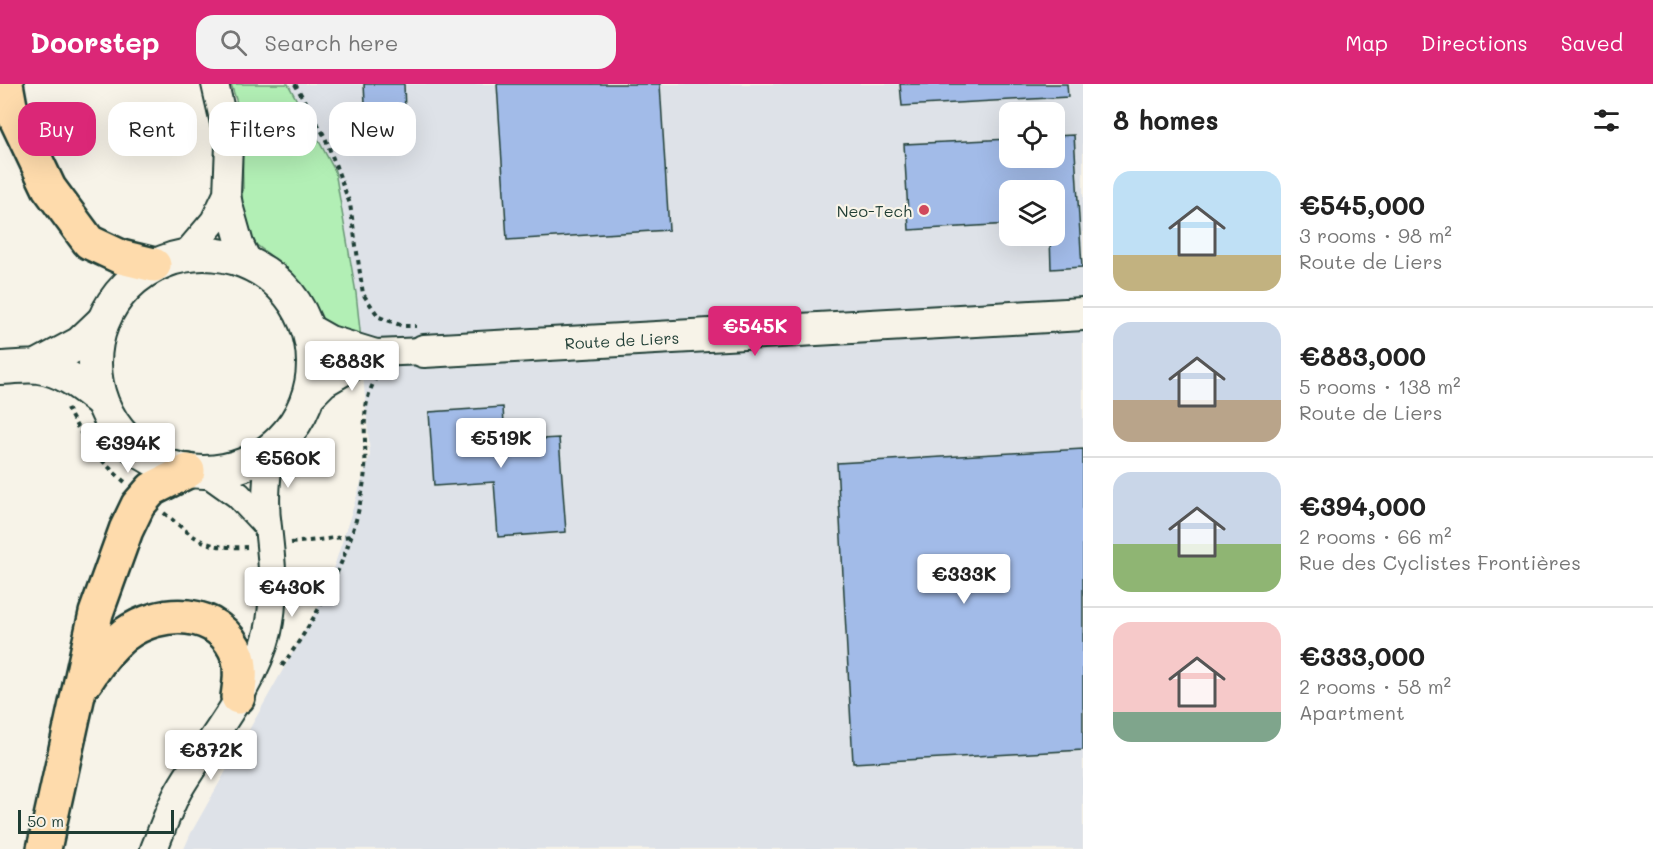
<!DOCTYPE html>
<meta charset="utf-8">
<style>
body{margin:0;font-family:Mali,sans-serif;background:#f2f2f2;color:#222;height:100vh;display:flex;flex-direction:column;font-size:22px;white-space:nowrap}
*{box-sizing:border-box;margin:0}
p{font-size:20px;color:#767676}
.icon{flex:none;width:33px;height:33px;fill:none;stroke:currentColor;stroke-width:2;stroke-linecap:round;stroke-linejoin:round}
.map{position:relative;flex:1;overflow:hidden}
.panel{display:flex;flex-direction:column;background:#fff;width:570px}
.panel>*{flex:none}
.top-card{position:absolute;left:18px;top:18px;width:570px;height:54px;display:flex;gap:12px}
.tools{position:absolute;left:999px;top:18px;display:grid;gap:12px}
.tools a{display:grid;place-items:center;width:66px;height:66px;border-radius:12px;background:#fff;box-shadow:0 6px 24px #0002;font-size:30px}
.scale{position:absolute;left:18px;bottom:15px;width:156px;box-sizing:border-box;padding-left:6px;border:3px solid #1f3d34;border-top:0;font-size:16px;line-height:21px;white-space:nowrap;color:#1f3d34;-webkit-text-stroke:4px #f7f3e8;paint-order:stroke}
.price{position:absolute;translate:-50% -51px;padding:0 14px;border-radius:6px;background:#fff;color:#222;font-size:20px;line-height:39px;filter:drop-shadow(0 2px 3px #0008)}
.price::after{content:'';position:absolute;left:50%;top:36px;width:18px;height:14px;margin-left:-9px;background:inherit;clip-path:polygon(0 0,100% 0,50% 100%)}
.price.on{background:#db2777;color:#fff}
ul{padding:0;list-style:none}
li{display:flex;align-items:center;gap:18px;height:150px;padding:0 30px}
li+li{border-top:2px solid #e0e0e0}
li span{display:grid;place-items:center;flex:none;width:168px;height:120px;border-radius:18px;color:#555}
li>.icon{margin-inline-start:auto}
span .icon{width:72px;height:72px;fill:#fffc;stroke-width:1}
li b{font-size:26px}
h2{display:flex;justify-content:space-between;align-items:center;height:72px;padding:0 30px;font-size:26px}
.chip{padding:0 21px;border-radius:18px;background:#fff;box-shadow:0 6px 24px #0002;font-size:21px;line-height:54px}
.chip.on{background:#db2777;color:#fff}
header{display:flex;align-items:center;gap:36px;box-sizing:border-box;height:84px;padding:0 30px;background:#db2777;color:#fff}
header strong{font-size:28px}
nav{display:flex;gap:33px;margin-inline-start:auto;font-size:21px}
.search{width:420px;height:54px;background:#f2f2f2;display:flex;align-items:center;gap:15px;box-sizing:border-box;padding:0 21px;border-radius:18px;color:#767676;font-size:22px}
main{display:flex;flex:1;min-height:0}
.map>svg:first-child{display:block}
.built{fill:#dee2e8;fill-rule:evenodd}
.green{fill:#b2efb5;stroke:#689674;stroke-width:1.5}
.building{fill:#a2bbe8;stroke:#1f3d34;stroke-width:1.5}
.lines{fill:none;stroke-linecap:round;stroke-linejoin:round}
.minor-casing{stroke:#1f3d34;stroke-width:30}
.tertiary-casing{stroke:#1f3d34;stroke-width:36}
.motorway-casing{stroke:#1f3d34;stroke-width:38}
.path{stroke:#1f3d34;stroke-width:4;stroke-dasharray:4.5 4.5;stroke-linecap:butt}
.minor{stroke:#f7f3e8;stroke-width:26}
.tertiary{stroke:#f7f3e8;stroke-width:32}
.motorway{stroke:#fedbac;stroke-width:33}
.poi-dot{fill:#d1495b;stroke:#f7f3e8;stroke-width:2}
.labels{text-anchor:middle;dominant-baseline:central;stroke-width:4.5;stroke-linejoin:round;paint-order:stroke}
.poi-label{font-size:16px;fill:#1f3d34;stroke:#f7f3e8;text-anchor:end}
.street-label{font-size:16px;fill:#1f3d34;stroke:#f7f3e8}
</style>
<header>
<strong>Doorstep</strong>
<div class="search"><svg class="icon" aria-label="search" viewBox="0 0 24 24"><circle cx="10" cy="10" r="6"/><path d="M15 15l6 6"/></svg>Search here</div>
<nav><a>Map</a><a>Directions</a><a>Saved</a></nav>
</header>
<main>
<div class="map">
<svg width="1083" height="765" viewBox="0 0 1083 765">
<rect width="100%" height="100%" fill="#f7f3e8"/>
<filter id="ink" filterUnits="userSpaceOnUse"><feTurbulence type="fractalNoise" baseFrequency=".0167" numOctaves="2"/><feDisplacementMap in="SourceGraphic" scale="12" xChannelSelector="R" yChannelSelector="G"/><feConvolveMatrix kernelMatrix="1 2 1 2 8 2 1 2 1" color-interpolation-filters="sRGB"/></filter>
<g filter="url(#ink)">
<!-- built -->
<path class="built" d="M 288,0 L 1083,0 L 1083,765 L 184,765 L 191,749 L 325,511 L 370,371 L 356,209 L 335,87 ZM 1010,28 L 1054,28 L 1054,74 L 1010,74 ZM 1010,106 L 1054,106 L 1054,152 L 1010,152 Z"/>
<!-- green -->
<path class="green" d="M 231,0 L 288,0 L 335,87 L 356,209 L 361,256 L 327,245 L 306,207 L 290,187 L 249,155 L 238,127 L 243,106 L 242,56 L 237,19 Z"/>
<!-- building -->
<g class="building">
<path d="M 364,0 L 404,0 L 406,55 L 367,57 Z"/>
<path d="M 497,0 L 660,0 L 669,146 L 507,156 Z"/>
<path d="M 900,0 L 1067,0 L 1068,13 L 902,22 Z"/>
<path d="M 1074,51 L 1082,183 L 1051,185 L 1050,152 L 1054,152 L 1054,106 L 1010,106 L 1010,140 L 909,146 L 904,60 L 1010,55 L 1010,74 L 1054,74 L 1054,52 Z"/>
<path d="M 503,323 L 505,357 L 559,354 L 566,448 L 498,453 L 494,398 L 434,402 L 429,328 Z"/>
<path d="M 1083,365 L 1083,666 L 853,679 L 837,379 Z"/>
</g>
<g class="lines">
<!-- minor casing -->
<g class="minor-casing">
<g id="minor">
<path d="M 215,0 L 229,61 L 227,110 L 229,121 L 240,160 L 249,179"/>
<path d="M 186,170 L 214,137 L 227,110"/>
<path d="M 307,242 L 330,255 L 376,269 L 424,267"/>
<path d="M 306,318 L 325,299 L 376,269"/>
<path d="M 207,389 L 238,411 L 267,442"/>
<path d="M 154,765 C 162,746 169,724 179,706 C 208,656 254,605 268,548 C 276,513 272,478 268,443 C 264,418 267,392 270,366"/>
</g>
</g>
<!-- tertiary casing -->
<g class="tertiary-casing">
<g id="tertiary">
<circle cx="204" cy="279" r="109"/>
<path d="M 424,267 L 1083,230"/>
<path d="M 37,282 L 80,259 L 102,238"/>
<path d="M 0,284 C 12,284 26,281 38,283 C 63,286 81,301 100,316"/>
</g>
</g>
<!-- motorway casing -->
<g class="motorway-casing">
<g id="motorway">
<path d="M 6,0 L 10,22 L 49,104 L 89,158 L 121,173 L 154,181"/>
<path d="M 86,597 C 97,580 108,564 124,551 C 160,524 220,523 238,572 C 242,585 240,599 238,613"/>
<path d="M 44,765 L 96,529 L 126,446 L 138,421 L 152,405 L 188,387"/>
</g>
</g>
<!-- path -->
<g class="path">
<path d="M 295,0 L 325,53 L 350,120 L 363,210 L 379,233 L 403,242 L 416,242"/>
<path d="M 67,324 C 81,353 100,377 125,398"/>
<path d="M 164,429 C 196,455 203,465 247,463"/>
<path d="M 291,459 L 352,452"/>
<path d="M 282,582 C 323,525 359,457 365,386 C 367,354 359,325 375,296"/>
</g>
<!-- minor -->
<use href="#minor" class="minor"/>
<!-- tertiary -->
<use href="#tertiary" class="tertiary"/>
<!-- motorway -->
<use href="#motorway" class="motorway"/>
</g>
</g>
<!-- markers -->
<circle class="poi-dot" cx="924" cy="126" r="6"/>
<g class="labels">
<!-- poi labels -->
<g class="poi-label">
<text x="912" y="126">Neo-Tech</text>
</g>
<!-- street labels -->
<g class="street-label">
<text transform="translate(622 256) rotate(-3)">Route de Liers</text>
</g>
</g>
</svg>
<div class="tools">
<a><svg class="icon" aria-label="locate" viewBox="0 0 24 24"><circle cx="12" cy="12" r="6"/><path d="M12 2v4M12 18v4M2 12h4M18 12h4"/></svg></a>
<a><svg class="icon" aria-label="layers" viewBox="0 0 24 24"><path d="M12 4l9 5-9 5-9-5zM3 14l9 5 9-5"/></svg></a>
</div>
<div class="scale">50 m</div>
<b class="price on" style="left:755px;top:273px">€545K</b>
<b class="price" style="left:352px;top:308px">€883K</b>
<b class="price" style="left:501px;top:385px">€519K</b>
<b class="price" style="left:128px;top:390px">€394K</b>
<b class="price" style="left:288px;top:405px">€560K</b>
<b class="price" style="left:964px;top:521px">€333K</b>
<b class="price" style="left:292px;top:534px">€430K</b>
<b class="price" style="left:211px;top:697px">€872K</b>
<div class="top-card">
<a class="chip on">Buy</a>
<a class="chip">Rent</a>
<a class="chip">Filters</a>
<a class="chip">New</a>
</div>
</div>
<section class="panel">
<h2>8 homes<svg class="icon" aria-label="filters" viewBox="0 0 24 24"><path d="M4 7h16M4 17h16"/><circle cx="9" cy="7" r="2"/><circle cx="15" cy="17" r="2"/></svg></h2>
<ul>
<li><span style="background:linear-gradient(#bfe0f5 70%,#c2b280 0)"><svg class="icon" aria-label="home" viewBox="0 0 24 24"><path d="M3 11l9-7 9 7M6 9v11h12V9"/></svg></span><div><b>€545,000</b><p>3 rooms · 98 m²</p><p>Route de Liers</p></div></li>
<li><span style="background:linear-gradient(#c9d6e8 65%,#b9a48a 0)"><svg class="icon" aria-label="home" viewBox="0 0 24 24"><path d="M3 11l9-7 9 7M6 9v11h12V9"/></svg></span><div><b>€883,000</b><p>5 rooms · 138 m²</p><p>Route de Liers</p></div></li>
<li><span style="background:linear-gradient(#c9d6e8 60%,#8fb573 0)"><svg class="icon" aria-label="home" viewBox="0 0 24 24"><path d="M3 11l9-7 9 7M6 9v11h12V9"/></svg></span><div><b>€394,000</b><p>2 rooms · 66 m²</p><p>Rue des Cyclistes Frontières</p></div></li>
<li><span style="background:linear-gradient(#f6c9c9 75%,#7fa58c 0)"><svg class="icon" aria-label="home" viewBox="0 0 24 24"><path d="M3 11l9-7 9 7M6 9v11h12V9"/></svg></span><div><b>€333,000</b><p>2 rooms · 58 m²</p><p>Apartment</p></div></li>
</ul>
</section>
</main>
